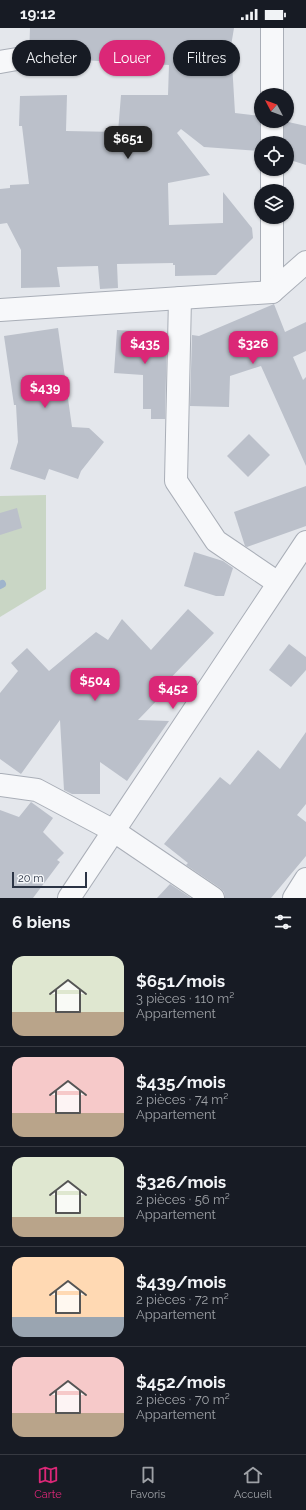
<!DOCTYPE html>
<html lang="fr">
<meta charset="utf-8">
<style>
body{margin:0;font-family:Raleway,sans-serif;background:#20242c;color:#f1f3f6;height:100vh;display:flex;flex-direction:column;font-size:15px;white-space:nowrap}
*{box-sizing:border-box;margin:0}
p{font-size:13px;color:#9ea1a6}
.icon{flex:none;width:22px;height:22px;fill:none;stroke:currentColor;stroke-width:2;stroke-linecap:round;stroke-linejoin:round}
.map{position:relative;height:870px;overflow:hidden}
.sheet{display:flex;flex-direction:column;background:#171b24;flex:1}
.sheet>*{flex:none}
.guide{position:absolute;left:12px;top:12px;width:282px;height:36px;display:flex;gap:8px}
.needle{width:26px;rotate:311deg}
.fabs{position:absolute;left:254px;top:60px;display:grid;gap:8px}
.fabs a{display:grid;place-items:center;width:40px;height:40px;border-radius:50%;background:#171b24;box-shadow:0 1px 3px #0004;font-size:20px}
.scale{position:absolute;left:12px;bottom:10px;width:75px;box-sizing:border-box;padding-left:4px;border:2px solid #2b3445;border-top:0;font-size:11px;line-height:14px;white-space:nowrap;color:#2b3445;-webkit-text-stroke:3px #f4f6f9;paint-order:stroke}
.price{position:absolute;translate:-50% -34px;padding:0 9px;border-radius:8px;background:#db2777;color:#fff;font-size:13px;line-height:26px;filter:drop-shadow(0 1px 2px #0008)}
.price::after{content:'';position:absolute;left:50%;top:24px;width:12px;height:9px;margin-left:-6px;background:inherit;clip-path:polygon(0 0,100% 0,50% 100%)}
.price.selected{background:#222;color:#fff}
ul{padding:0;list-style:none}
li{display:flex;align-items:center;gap:12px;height:100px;padding:0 12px}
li+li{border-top:1px solid #363941}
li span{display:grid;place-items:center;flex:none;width:112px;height:80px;border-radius:12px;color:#555}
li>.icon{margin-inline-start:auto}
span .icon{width:48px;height:48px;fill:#fffc;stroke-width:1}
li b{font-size:17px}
h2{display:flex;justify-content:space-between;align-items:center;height:48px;padding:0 12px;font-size:17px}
.tag{padding:0 14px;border-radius:18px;background:#171b24;box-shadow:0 1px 3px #0004;font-size:14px;line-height:36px}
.tag.selected{background:#db2777;color:#fff}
.status{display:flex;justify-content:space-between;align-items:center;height:28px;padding:0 20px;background:#171b24;direction:ltr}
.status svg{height:11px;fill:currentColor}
.menu{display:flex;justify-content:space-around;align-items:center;height:56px;border-top:1px solid #363941;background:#171b24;font-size:11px;color:#9ea1a6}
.menu a{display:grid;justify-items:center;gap:2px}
.menu .selected{color:#db2777}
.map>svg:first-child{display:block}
.green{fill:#c9d6c5}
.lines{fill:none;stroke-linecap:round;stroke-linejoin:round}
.stream{stroke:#9fb4cc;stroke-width:8}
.building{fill:#bbc0ca}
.street-casing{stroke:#a9aeb7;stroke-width:24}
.street{stroke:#f7f8fa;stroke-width:22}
</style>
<div class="status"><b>19:12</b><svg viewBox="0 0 49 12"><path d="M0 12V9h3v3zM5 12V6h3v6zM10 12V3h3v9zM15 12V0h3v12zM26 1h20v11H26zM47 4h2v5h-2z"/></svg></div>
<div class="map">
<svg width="306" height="870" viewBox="0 0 306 870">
<rect width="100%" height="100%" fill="#e4e7ec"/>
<!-- green -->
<path class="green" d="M 46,467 L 46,561 L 0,589 L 0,468 Z"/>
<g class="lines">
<!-- stream -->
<path class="stream" d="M 0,557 L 2,556"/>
</g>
<!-- building -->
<g class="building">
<path d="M 30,0 L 234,0 L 231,18 L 235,85 L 261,88 L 260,115 L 261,123 L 204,119 L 181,101 L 177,105 L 210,147 L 168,155 L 169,197 L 223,195 L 223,164 L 252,200 L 253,210 L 216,247 L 175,248 L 175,237 L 173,237 L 173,235 L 117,236 L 118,260 L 100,261 L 98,238 L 57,239 L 60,259 L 21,260 L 21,222 L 7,195 L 0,196 L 0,161 L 10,160 L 10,157 L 29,156 L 22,98 L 19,98 L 20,68 L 67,67 L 66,103 L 118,104 L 121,67 L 168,67 L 169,37 L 29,29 Z"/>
<path d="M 284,93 L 306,98 L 306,137 L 287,131 L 287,115 L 284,115 Z"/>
<path d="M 274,276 L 285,304 L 306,294 L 306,323 L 293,329 L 303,352 L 306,349 L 306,438 L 261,338 L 230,348 L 229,379 L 190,378 L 192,307 L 199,308 Z"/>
<path d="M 58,300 L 72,399 L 89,400 L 104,414 L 81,443 L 78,451 L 49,441 L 45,452 L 10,441 L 18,414 L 16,377 L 14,377 L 4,308 Z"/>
<path d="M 117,302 L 167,305 L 165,391 L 151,391 L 151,381 L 143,381 L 143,347 L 114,345 Z"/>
<path d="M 249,406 L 270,427 L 248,449 L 227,428 Z"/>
<path d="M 306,458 L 306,498 L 247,519 L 245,518 L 234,484 Z"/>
<path d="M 17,480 L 22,500 L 0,507 L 0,485 Z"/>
<path d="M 194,524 L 223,533 L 233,540 L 224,568 L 216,568 L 184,558 Z"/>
<path d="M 188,581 L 214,605 L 162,659 L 166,663 L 138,692 L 169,693 L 127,753 L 100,734 L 100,766 L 72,766 L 64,762 L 60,692 L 21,746 L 0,731 L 0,665 L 18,643 L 11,635 L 27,620 L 49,643 L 96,604 L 108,612 L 122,591 L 151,622 Z"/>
<path d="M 289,616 L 306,629 L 306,642 L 291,659 L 269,642 Z"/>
<path d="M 306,704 L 306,776 L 297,787 L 306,794 L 306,828 L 271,870 L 225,870 L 224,864 L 220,860 L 186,837 L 188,835 L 164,816 L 220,749 L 230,757 L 258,722 L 280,741 Z"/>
<path d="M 31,774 L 53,790 L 43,804 L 64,825 L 57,832 L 60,834 L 33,870 L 0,870 L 0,782 L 19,789 Z"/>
<path d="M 170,856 L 191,870 L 157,870 Z"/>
</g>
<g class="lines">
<!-- street casing -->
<g class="street-casing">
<g id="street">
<path d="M 0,34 L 17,31"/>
<path d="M 272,67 L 272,0"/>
<path d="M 272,115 L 272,93"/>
<path d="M 272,163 L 272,141"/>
<path d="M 272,264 L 272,189"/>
<path d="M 180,270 L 176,453 L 216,513 L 278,555"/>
<path d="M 0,282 L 272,264 L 306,234"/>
<path d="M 0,757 L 37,762 L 114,803 L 213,870"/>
<path d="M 69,870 L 306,514"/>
<path d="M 294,870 L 306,851"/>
</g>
</g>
<!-- street -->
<use href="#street" class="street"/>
</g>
</svg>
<div class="fabs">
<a><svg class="needle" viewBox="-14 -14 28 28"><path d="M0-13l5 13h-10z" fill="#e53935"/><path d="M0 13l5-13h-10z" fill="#9ea1a6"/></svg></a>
<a><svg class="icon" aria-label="locate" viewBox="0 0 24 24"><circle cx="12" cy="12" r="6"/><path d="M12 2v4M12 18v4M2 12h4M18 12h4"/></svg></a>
<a><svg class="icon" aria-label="layers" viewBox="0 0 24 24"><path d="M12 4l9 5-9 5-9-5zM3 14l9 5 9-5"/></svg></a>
</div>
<div class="scale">20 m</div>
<b class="price selected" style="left:128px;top:132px">$651</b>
<b class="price" style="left:145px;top:337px">$435</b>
<b class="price" style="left:253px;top:337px">$326</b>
<b class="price" style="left:45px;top:381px">$439</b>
<b class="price" style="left:95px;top:674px">$504</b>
<b class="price" style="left:173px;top:682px">$452</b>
<div class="guide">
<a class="tag">Acheter</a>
<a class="tag selected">Louer</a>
<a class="tag">Filtres</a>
</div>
</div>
<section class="sheet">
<h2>6 biens<svg class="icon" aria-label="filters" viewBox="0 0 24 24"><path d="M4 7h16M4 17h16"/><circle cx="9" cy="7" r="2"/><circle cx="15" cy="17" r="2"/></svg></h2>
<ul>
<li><span style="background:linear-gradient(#dfe7d0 70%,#b9a48a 0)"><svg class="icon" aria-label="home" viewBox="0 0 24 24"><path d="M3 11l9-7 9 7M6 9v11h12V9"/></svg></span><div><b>$651/mois</b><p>3 pièces · 110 m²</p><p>Appartement</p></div></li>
<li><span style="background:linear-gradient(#f6c9c9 70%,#b9a48a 0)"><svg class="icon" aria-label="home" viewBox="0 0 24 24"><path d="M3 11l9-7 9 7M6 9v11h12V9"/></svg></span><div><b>$435/mois</b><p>2 pièces · 74 m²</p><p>Appartement</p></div></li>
<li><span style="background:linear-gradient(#dfe7d0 75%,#b9a48a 0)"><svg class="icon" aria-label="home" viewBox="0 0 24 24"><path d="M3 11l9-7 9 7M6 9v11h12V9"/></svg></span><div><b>$326/mois</b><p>2 pièces · 56 m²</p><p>Appartement</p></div></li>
<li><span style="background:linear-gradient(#ffd9b3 75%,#9aa5b1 0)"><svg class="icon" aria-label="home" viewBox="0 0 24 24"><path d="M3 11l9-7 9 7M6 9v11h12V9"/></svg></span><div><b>$439/mois</b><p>2 pièces · 72 m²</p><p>Appartement</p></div></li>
<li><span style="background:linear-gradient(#f6c9c9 70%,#b9a48a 0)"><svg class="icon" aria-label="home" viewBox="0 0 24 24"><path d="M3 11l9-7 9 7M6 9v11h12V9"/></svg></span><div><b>$452/mois</b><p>2 pièces · 70 m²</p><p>Appartement</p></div></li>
</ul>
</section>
<nav class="menu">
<a class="selected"><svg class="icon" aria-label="map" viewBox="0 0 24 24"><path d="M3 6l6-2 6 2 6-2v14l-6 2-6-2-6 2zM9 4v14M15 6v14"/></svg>Carte</a>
<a><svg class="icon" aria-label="saved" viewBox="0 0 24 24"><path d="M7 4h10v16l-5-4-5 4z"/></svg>Favoris</a>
<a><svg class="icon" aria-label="home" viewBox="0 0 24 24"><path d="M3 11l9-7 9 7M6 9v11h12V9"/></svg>Accueil</a>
</nav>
